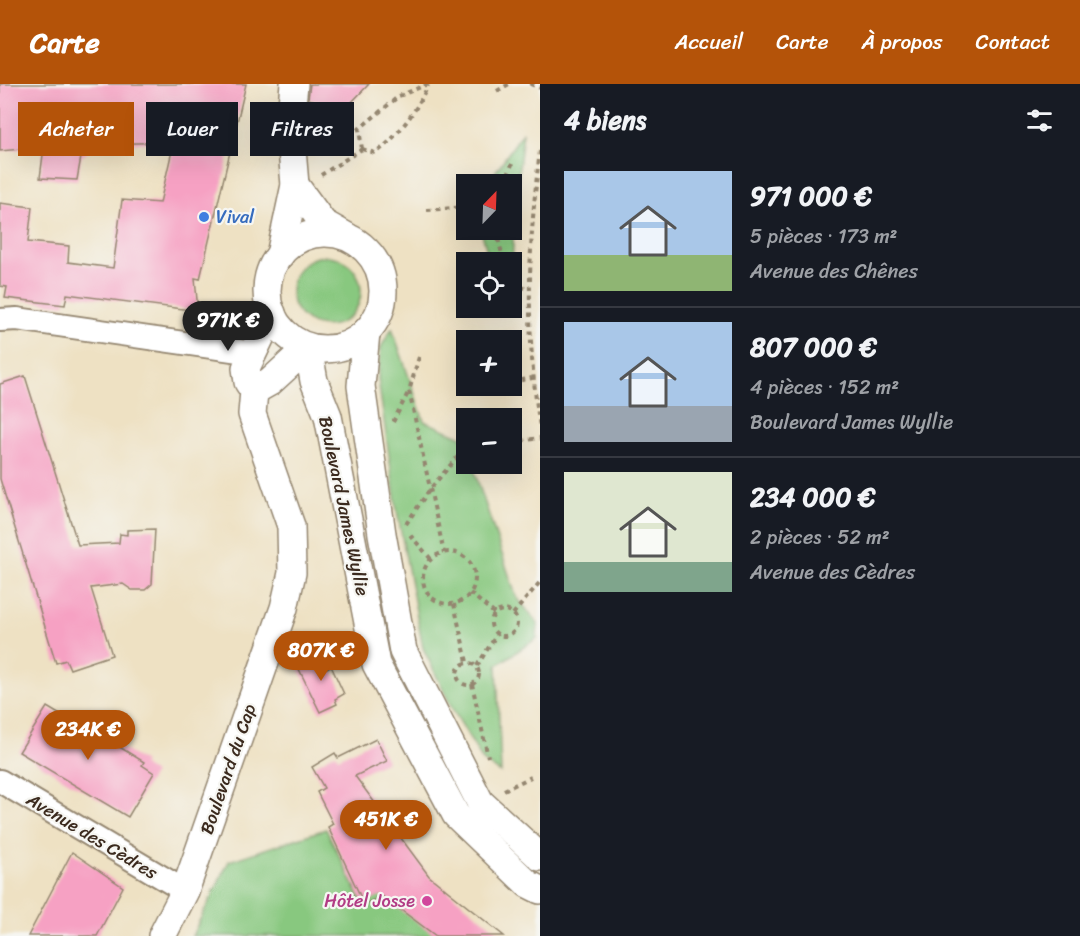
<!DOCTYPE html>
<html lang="fr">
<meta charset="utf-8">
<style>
body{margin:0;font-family:Sriracha,sans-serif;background:#20242c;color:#f1f3f6;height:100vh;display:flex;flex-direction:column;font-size:22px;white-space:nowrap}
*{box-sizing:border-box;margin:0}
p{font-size:20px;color:#9ea1a6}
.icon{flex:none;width:33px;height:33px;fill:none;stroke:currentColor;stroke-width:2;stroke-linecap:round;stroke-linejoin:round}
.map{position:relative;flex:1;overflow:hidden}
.drawer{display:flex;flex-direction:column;background:#171b24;width:540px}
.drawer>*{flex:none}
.guide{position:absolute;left:18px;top:18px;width:432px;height:54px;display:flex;gap:12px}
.needle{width:39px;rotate:23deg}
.fabs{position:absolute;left:456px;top:90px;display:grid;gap:12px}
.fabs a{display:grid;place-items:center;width:66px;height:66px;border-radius:0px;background:#171b24;box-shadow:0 6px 24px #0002;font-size:30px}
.price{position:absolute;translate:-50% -51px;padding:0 14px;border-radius:21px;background:#b45309;color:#fff;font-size:20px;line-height:39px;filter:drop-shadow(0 2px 3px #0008)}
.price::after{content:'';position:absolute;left:50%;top:36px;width:18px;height:14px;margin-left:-9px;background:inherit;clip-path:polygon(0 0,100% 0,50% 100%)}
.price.current{background:#222;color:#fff}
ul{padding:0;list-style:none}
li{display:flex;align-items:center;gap:18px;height:150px;padding:0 24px}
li+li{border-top:2px solid #363941}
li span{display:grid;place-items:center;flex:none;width:168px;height:120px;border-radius:0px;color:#555}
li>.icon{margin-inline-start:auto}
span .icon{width:72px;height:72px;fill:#fffc;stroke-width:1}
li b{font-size:26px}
h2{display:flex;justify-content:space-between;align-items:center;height:72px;padding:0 24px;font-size:26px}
.pill{padding:0 21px;border-radius:0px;background:#171b24;box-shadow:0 6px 24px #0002;font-size:21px;line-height:54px}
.pill.current{background:#b45309;color:#fff}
header{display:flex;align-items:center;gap:36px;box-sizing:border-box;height:84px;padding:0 30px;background:#b45309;color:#fff}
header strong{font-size:28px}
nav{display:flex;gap:33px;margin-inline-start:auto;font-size:21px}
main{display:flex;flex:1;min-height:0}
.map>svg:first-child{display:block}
.green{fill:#88c87f;stroke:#62794e;stroke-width:1.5}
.building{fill:#f6a1c3}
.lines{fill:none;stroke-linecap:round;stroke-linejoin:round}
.minor-casing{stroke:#948670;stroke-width:26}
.tertiary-casing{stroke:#948670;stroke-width:30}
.path{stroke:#948670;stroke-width:4;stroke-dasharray:4.5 4.5;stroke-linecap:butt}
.minor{stroke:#fff;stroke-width:22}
.tertiary{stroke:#fff;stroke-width:27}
.shop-dot{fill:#3f7fe0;stroke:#f6f6f2;stroke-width:2}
.hotel-dot{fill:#d1479c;stroke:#f6f6f2;stroke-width:2}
.labels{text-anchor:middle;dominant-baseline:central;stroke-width:4.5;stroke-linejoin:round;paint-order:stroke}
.shop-label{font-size:18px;fill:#366cbe;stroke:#f6f6f2;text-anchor:start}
.street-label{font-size:18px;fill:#3b2a1e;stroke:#f6f6f2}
.hotel-label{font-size:18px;fill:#b23c85;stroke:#f6f6f2;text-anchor:end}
</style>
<header>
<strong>Carte</strong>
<nav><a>Accueil</a><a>Carte</a><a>À propos</a><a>Contact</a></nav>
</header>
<main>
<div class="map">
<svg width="540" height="852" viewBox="0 0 540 852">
<rect width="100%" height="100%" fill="#f6f6f2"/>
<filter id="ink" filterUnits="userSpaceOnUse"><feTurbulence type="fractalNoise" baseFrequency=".0167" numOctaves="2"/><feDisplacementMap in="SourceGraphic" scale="12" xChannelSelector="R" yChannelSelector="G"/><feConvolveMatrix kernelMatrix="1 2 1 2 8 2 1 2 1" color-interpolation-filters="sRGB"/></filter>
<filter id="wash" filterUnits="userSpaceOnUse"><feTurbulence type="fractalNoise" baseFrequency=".008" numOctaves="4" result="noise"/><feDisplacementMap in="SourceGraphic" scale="24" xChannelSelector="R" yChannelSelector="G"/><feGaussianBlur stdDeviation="1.35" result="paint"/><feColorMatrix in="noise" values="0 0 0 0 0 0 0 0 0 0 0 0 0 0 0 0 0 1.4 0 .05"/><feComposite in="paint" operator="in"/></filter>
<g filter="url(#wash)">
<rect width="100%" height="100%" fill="#eee1c3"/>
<!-- green -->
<g class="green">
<path d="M 523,48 L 515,120 L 512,182 L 512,178 L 490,178 L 481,146 L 512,146 L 512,100 L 487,100 Z"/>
<circle cx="326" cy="207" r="35"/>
<path d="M 392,244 L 424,337 L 462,353 L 466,365 L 466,380 L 472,380 L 516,512 L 538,540 L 537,554 L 497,581 L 501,689 L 483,677 L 453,626 L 423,564 L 397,427 L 378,295 L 381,263 Z"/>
<path d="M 326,745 L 363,820 L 384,810 L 438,852 L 192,852 L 229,777 Z"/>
</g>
<g id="blocks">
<!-- building -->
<g class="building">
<path d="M 0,0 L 246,0 L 200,195 L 195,194 L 198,227 L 67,210 L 65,221 L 5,214 L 7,203 L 0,202 L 0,119 L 32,123 L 28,158 L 69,162 L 68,178 L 113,184 L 122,116 L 160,119 L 174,58 L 99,60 L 81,73 L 77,96 L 40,94 L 44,63 L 0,67 Z"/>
<path d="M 310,0 L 369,0 L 349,21 L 340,24 L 308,15 Z"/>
<path d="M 25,292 L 78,461 L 119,459 L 120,450 L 127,451 L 127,446 L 155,445 L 152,500 L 145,506 L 132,506 L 123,500 L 91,504 L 112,571 L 70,585 L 66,576 L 56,579 L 0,395 L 0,300 Z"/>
<path d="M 321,570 L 327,584 L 331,582 L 344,610 L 335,615 L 337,620 L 320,628 L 297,581 Z"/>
<path d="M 47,623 L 75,640 L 74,635 L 144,678 L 142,681 L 154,689 L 128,733 L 19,668 Z"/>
<path d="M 376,655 L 387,677 L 355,692 L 429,792 L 504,852 L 436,852 L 382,812 L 364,820 L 328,743 L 333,740 L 317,708 L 324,704 L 312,683 L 335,669 L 338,674 Z"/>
<path d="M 72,768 L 123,803 L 97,852 L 28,852 Z"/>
</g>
</g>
</g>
<g filter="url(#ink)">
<use href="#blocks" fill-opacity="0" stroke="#948670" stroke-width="1.5"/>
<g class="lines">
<!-- minor casing -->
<g class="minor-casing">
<g id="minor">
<path d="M 0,236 L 17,235 L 253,269"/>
<path d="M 0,697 L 185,807"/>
</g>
</g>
<!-- tertiary casing -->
<g class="tertiary-casing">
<g id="tertiary">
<path d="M 295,101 L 323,139 L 346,152"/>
<circle cx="325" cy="207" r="58"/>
<path d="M 280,171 L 295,101 L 290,42 L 294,0"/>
<path d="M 366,248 L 361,302 L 382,450 L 403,567 L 480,718 L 540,773"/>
<path d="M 308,263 L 314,297 L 328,332 L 376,580 L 456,731 L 528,800 L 540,806"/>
<path d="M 254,307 L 270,298 L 308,263"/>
<path d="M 162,852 L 185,807 L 284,524 L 292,489 L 291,442 L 252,330 L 254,307 L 248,298 L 246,284 L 272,229"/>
</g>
</g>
<!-- path -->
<g class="path">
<path d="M 530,0 L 540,4"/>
<path d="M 497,7 L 509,0"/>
<path d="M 318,23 L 359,45"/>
<path d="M 362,65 L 359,45 L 399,12 L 428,0"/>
<path d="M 362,65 L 375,69 C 394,58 420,22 428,1"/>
<path d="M 540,67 C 528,159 525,251 540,343"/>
<path d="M 321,91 L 362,65"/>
<path d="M 505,100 L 512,80"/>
<path d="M 427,126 L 466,123"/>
<path d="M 496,146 L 504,178"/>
<path d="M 512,201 L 529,205"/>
<path d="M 419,273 L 409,307 L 444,469"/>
<path d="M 512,298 L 532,294"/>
<path d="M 393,338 L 409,307"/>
<path d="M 512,358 L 540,354"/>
<path d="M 406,440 L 430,405 L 466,363"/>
<path d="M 410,451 L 431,475"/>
<circle cx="449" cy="494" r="26"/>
<path d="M 470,509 L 495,530"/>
<path d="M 454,520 L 467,578"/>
<circle cx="504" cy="539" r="13"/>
<path d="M 513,530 L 540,498"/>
<circle cx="468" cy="590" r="11"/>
<path d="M 477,582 L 497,550"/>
<path d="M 472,600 L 488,673"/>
<path d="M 504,706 L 531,693"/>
</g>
<!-- minor -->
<use href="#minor" class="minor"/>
<!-- tertiary -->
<use href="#tertiary" class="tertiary"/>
</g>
</g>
<!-- markers -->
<circle class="shop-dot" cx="204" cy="133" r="6"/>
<circle class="hotel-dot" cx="427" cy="817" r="6"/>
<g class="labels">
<!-- shop labels -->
<g class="shop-label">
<text x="216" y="133">Vival</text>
</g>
<!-- street labels -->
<g class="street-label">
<text transform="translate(344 422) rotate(78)">Boulevard James Wyllie</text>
<text transform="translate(228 685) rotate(-71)">Boulevard du Cap</text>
<text transform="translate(92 752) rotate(31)">Avenue des Cèdres</text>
</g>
<!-- hotel labels -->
<g class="hotel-label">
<text x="415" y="817">Hôtel Josse</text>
</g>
</g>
</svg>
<div class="fabs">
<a><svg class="needle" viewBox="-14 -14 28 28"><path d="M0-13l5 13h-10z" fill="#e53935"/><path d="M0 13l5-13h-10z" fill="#9ea1a6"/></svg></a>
<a><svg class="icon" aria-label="locate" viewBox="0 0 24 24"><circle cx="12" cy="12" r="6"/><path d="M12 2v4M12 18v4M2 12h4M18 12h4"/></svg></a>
<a>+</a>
<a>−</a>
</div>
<b class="price current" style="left:228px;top:268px">971K €</b>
<b class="price" style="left:321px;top:598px">807K €</b>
<b class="price" style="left:88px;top:677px">234K €</b>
<b class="price" style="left:386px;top:767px">451K €</b>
<div class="guide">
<a class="pill current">Acheter</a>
<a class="pill">Louer</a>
<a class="pill">Filtres</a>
</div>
</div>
<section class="drawer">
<h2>4 biens<svg class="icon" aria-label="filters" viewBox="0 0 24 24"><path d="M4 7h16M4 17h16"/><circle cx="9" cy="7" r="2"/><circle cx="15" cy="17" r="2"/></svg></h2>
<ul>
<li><span style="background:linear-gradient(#a9c7e8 70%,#8fb573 0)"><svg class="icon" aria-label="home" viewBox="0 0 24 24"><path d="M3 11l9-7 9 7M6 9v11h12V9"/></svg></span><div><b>971 000 €</b><p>5 pièces · 173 m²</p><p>Avenue des Chênes</p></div></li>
<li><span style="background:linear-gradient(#a9c7e8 70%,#9aa5b1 0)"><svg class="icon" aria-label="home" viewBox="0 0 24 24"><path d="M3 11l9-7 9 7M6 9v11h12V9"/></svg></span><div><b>807 000 €</b><p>4 pièces · 152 m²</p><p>Boulevard James Wyllie</p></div></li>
<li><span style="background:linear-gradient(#dfe7d0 75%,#7fa58c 0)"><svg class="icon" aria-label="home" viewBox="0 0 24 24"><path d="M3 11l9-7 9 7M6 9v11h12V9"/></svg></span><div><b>234 000 €</b><p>2 pièces · 52 m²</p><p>Avenue des Cèdres</p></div></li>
</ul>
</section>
</main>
